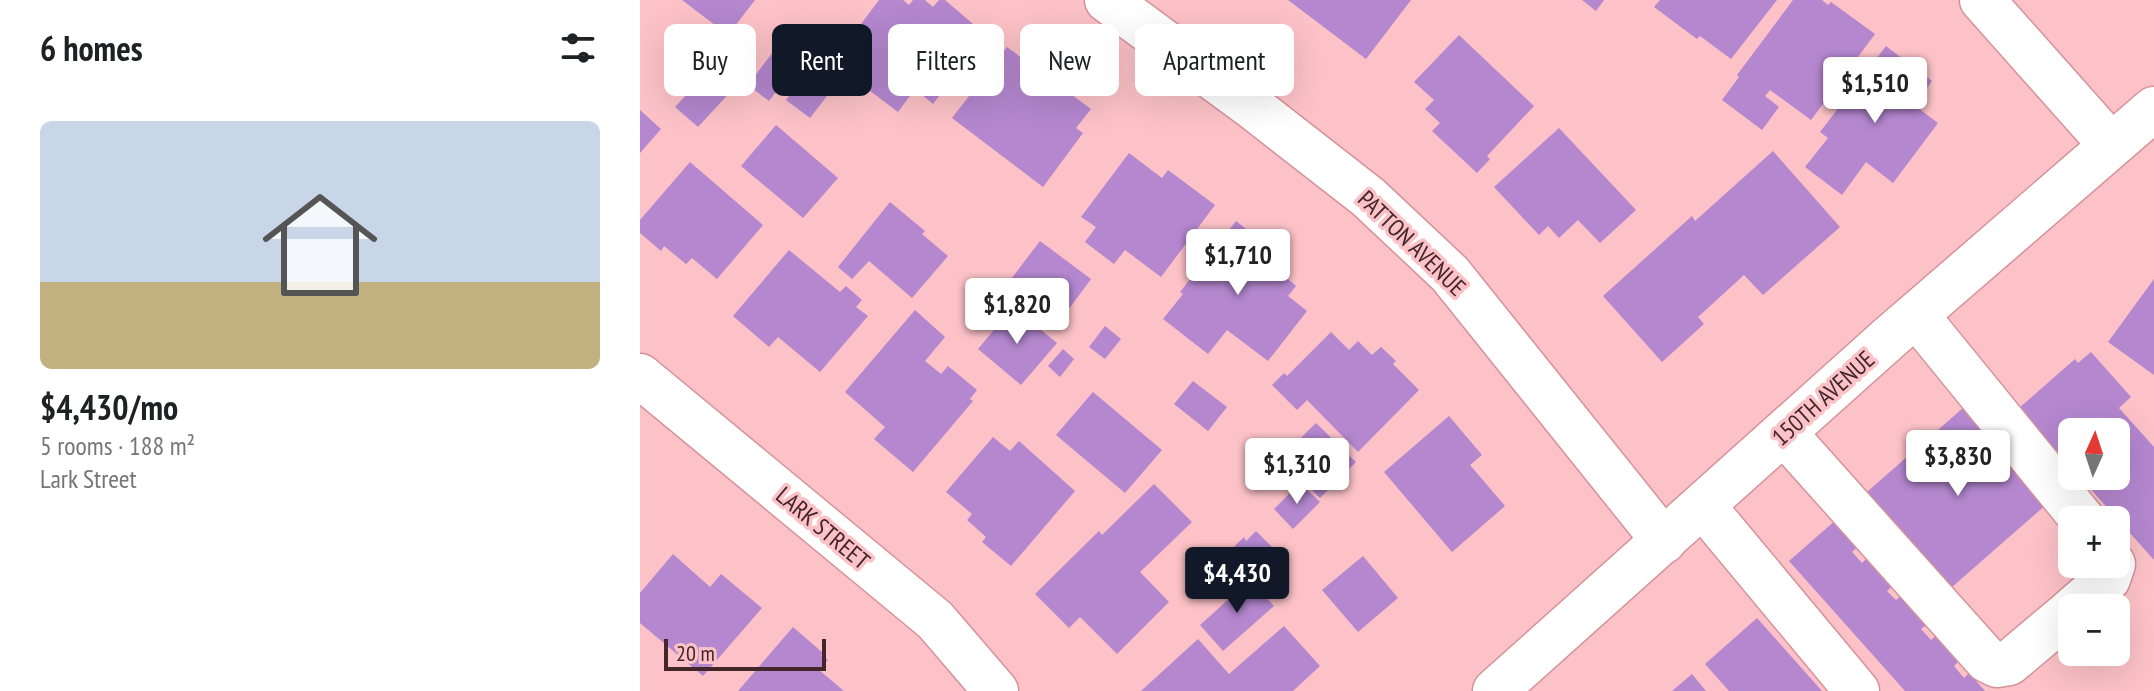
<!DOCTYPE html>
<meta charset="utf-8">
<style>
body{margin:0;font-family:"PT Sans Narrow",sans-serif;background:#f6f6f6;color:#202124;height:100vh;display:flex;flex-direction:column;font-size:30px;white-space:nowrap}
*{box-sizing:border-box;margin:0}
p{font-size:26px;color:#757577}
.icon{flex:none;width:44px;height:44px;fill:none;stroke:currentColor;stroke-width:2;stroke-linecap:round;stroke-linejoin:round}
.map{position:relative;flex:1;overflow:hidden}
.drawer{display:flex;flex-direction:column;background:#fff;width:640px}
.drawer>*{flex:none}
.hud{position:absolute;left:24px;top:24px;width:760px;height:72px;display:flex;gap:16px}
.needle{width:52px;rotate:3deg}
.tools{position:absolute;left:1418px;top:418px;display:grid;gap:16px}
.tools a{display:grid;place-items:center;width:72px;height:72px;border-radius:12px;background:#fff;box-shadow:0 8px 32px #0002;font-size:40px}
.scale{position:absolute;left:24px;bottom:20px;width:162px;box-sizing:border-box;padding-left:8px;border:4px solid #422629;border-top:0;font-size:22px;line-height:28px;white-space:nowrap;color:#422629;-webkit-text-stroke:6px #fcc2c7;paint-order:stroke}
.price{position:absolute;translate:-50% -68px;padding:0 18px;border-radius:8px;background:#fff;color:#222;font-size:26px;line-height:52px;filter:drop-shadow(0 2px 4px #0008)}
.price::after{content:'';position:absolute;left:50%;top:48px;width:24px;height:18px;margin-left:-12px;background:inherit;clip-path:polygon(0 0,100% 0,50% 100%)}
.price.active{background:#111827;color:#fff}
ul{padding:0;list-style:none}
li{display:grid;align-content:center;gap:16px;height:424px;padding:0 40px}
li span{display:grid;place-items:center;height:248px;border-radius:12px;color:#555}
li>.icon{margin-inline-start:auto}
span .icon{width:144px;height:144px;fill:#fffc;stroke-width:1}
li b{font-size:34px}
h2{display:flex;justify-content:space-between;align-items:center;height:96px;padding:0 40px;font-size:34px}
.tag{padding:0 28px;border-radius:12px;background:#fff;box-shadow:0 8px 32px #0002;font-size:28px;line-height:72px}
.tag.active{background:#111827;color:#fff}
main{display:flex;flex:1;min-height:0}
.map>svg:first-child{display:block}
.building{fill:#b487cf}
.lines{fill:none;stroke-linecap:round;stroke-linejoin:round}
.minor-casing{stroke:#d69299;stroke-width:47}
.minor{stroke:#fff;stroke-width:44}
.labels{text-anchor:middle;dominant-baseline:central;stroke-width:7;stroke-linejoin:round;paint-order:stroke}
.street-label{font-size:24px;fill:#422629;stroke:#fcc2c7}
</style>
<main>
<section class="drawer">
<h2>6 homes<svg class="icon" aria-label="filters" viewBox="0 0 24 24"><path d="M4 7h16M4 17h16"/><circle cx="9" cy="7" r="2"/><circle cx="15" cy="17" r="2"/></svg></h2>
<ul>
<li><span style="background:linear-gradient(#c9d6e8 65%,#c2b280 0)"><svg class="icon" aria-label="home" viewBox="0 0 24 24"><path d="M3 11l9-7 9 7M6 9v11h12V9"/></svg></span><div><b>$4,430/mo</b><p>5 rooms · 188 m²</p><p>Lark Street</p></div></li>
</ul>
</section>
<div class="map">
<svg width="1514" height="691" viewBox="0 0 1514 691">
<rect width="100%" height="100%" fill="#fcc2c7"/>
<!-- building -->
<g class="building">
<path d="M 42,0 L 115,0 L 88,35 Z"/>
<path d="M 239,0 L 263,0 L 269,5 L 273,0 L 285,0 L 293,7 L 299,0 L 305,0 L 346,35 L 293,104 L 275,89 L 258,112 L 213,78 L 229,56 L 209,40 Z"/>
<path d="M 648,0 L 771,0 L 726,59 Z"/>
<path d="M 942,0 L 964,0 L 956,11 Z"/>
<path d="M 1020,0 L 1137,0 L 1091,59 L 1060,36 L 1057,39 L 1014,7 Z"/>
<path d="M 1153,0 L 1182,0 L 1188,5 L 1191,2 L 1235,34 L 1171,120 L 1130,90 L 1125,96 L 1139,107 L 1122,130 L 1082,100 L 1099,77 L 1097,75 Z"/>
<path d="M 819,35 L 894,106 L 847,156 L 850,159 L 837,173 L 792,131 L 800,123 L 785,109 L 794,100 L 774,82 Z"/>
<path d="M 139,44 L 160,61 L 129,101 L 108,85 Z"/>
<path d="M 1246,46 L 1292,81 L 1274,105 L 1298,123 L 1253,183 L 1226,162 L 1202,195 L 1165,167 L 1188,138 L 1180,132 Z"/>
<path d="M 367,47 L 451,109 L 436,128 L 443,133 L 403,187 L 312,118 Z"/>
<path d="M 91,49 L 106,61 L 95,75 L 80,65 Z"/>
<path d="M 70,69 L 93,89 L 58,127 L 35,107 Z"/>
<path d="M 163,77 L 187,96 L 170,118 L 146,100 Z"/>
<path d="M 0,110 L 21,129 L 0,153 Z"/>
<path d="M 136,125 L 198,178 L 163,218 L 101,166 Z"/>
<path d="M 919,128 L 996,210 L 960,243 L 938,220 L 919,238 L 908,226 L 899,235 L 854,187 Z"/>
<path d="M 1133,151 L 1200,227 L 1123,295 L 1104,275 L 1058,317 L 1064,324 L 1022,362 L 963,296 L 1052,216 L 1055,221 Z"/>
<path d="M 489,153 L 522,178 L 528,170 L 575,205 L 521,277 L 485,250 L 474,264 L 445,242 L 456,227 L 441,217 Z"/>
<path d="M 50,162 L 123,225 L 77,279 L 52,258 L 46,264 L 24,246 L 21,251 L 0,233 L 0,220 Z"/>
<path d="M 250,202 L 285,231 L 282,234 L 308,256 L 272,298 L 229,261 L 212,279 L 198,267 Z"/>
<path d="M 596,221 L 648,262 L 640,272 L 656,286 L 648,296 L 667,311 L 628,361 L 587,330 L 568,354 L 523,319 L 543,294 L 540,292 Z"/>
<path d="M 400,241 L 451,279 L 417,325 L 365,287 Z"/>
<path d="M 149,250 L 200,292 L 206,286 L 222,300 L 216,307 L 228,316 L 180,372 L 138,337 L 129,347 L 93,316 Z"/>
<path d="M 1514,279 L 1514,375 L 1468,342 Z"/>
<path d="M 373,307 L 417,343 L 381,385 L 338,349 Z"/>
<path d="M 275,310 L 305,337 L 285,361 L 301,374 L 308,366 L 337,390 L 330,399 L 333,401 L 273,472 L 234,439 L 245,427 L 205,392 Z"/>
<path d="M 465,326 L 481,339 L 465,359 L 449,347 Z"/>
<path d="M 691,332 L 709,350 L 718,341 L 732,355 L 741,347 L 756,361 L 753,364 L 779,390 L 718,452 L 667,400 L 657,410 L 632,385 L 644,373 L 647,376 Z"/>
<path d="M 423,349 L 434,359 L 420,377 L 408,366 Z"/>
<path d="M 1451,352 L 1491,397 L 1479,408 L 1514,447 L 1514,560 L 1439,476 L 1476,476 L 1476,432 L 1432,432 L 1432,468 L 1379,408 L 1435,359 L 1438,363 Z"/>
<path d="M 553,381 L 587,407 L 568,431 L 534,404 Z"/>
<path d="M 453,392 L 522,450 L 485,493 L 416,435 Z"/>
<path d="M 1331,401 L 1415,497 L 1304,594 L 1220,498 Z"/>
<path d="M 809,416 L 842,455 L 830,465 L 865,506 L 812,552 L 744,472 Z"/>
<path d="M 676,423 L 716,462 L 680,498 L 640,458 Z"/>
<path d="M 353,437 L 370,451 L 379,441 L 435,491 L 371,566 L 342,542 L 346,537 L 327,520 L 332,514 L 306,492 Z"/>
<path d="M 660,483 L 680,502 L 653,529 L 634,509 Z"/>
<path d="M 514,484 L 552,522 L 500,572 L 529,602 L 477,654 L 440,617 L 429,628 L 395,594 L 459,531 L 462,535 Z"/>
<path d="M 1197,519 L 1220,545 L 1212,552 L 1222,563 L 1229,556 L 1255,584 L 1247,591 L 1256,600 L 1263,594 L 1289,623 L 1281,629 L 1291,640 L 1297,635 L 1320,660 L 1314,666 L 1324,678 L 1329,673 L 1345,691 L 1265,691 L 1149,561 Z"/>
<path d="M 616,531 L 636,551 L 587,599 L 564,576 L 604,537 L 606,541 Z"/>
<path d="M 33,554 L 70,587 L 81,574 L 122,608 L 63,676 L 0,623 L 0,593 Z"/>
<path d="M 723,556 L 758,598 L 718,632 L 682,590 Z"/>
<path d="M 610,580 L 634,606 L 583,651 L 560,625 Z"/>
<path d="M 1117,618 L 1182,691 L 1089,691 L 1065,664 Z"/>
<path d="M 644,626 L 680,666 L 653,691 L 501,691 L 558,639 L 589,674 Z"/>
<path d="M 153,627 L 183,653 L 181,656 L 188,660 L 179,670 L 204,691 L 98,691 Z"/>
<path d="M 1052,674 L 1066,691 L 1032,691 Z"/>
</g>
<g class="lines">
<!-- minor casing -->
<g class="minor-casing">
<g id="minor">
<path d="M 467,0 L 610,105 L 728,197 L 810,274 L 1024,541"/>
<path d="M 1342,0 L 1471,145"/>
<path d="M 1276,315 L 1443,520"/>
<path d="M 0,376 L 295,620 L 356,691"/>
<path d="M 1144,433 L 1347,660 L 1357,665 L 1369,663 L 1432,610"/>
<path d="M 1063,506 L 1217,691"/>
<path d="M 1434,608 L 1468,579 L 1473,564"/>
<path d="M 855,691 L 1249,338 L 1514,109"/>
</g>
</g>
<!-- minor -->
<use href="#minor" class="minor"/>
</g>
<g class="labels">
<!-- street labels -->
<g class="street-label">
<text transform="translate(772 243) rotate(44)">PATTON AVENUE</text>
<text transform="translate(1183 398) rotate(-42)">150TH AVENUE</text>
<text transform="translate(183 528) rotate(40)">LARK STREET</text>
</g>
</g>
</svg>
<div class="tools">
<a><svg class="needle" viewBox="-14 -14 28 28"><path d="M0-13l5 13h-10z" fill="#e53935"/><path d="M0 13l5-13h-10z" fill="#757577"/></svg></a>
<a>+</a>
<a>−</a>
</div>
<div class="scale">20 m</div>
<b class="price" style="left:1235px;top:125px">$1,510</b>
<b class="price" style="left:598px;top:297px">$1,710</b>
<b class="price" style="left:377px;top:346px">$1,820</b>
<b class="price" style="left:1318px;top:498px">$3,830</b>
<b class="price" style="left:657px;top:506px">$1,310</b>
<b class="price active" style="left:597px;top:615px">$4,430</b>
<div class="hud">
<a class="tag">Buy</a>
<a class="tag active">Rent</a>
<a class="tag">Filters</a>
<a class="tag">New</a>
<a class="tag">Apartment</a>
</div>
</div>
</main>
